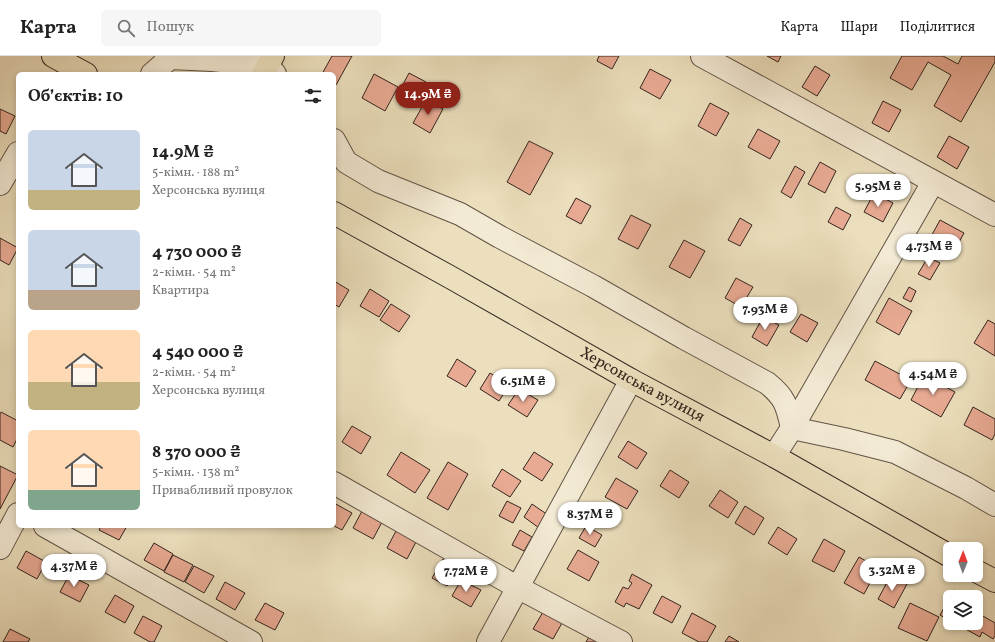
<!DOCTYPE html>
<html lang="uk">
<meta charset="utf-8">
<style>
body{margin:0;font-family:Vollkorn,serif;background:#f6f6f6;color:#222;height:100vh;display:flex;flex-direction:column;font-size:15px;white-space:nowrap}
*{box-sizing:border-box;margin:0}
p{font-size:13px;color:#767676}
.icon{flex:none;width:22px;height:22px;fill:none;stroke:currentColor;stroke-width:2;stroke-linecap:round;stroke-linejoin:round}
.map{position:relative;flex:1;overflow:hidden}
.side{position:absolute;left:16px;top:16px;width:320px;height:456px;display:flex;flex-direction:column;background:#fff;border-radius:6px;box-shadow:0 2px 6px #0003}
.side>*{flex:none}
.needle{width:26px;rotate:1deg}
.fabs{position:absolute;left:943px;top:486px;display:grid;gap:8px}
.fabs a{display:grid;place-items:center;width:40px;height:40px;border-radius:6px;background:#fff;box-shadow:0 2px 6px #0003;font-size:20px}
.price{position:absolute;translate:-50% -34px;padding:0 9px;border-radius:14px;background:#fff;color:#222;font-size:13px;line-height:26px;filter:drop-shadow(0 1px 2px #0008)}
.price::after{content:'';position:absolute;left:50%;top:24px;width:12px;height:9px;margin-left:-6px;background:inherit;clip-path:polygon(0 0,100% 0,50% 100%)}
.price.active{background:#8f2418;color:#fff}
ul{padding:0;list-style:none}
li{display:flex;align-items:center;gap:12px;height:100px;padding:0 12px}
li span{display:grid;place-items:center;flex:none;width:112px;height:80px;border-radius:6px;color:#555}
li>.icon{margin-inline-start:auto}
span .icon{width:48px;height:48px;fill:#fffc;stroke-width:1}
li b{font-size:17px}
h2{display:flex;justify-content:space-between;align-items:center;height:48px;padding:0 12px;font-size:17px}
header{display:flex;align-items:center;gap:24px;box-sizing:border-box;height:56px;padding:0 20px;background:#fff;border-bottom:1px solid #e0e0e0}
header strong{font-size:19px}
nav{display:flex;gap:22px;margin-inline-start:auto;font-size:14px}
.search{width:280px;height:36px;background:#f6f6f6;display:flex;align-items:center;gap:10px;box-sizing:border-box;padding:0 14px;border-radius:6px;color:#767676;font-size:15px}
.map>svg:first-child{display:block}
.building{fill:#e8aa93;stroke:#33251e}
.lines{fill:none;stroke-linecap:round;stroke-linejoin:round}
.minor-casing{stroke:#615446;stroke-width:24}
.major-casing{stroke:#33251e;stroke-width:24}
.minor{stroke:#f3ead4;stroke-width:22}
.major{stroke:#ecdfbd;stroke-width:22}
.labels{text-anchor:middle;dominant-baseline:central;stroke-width:3;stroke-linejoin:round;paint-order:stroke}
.street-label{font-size:16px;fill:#33251e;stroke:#f3ead4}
</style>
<header>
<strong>Карта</strong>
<div class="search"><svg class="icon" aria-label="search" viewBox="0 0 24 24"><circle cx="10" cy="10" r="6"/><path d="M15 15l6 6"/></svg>Пошук</div>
<nav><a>Карта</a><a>Шари</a><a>Поділитися</a></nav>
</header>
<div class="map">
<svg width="995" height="586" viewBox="0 0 995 586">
<rect width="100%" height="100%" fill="#ecdfbd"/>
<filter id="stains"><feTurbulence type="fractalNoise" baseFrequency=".005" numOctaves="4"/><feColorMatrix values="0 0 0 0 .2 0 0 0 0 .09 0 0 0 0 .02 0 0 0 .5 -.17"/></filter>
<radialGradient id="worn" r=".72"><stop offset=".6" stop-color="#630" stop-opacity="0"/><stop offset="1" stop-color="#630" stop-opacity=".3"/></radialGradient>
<!-- building -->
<g class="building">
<path d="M 332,0 L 352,0 L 336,29 L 334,28 L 334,18 L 322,18 Z"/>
<path d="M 599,0 L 619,0 L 612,13 L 597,5 Z"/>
<path d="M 767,0 L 781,0 L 778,6 Z"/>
<path d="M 902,0 L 943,0 L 958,8 L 962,0 L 995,0 L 995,6 L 961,66 L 934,50 L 951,19 L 928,6 L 912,34 L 890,22 Z"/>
<path d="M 815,10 L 830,19 L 817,40 L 802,31 Z"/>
<path d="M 650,13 L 671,24 L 660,43 L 640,32 Z"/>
<path d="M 409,17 L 426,26 L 416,45 L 399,36 Z"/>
<path d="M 374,18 L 398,31 L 385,55 L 362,42 Z"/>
<path d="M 426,44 L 443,53 L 430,77 L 413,67 Z"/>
<path d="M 883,45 L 901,54 L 889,76 L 872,67 Z"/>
<path d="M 710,47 L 729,57 L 716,80 L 698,70 Z"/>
<path d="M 0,53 L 15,60 L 6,78 L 0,75 Z"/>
<path d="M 758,73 L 780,85 L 770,103 L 748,91 Z"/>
<path d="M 949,80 L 969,91 L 957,113 L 937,101 Z"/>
<path d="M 529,85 L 553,97 L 530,139 L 507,126 Z"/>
<path d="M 820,106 L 836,115 L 825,137 L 808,128 Z"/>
<path d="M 795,110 L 805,116 L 791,142 L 781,136 Z"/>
<path d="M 874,137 L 893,147 L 883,166 L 864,156 Z"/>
<path d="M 576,142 L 591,150 L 581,168 L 566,160 Z"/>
<path d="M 836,151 L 851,159 L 843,174 L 828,166 Z"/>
<path d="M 631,159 L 651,169 L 638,193 L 618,183 Z"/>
<path d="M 740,162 L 752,169 L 740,190 L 728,184 Z"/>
<path d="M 940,164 L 964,177 L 951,201 L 927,188 Z"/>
<path d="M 0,182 L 18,192 L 9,209 L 0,204 Z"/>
<path d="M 684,184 L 705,195 L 690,222 L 669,211 Z"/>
<path d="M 928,201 L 940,207 L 930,224 L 918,218 Z"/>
<path d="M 736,222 L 753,231 L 741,251 L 725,242 Z"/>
<path d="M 334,225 L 349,234 L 339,251 L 334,248 Z"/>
<path d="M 909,231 L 916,235 L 911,246 L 903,242 Z"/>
<path d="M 370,233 L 389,245 L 379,261 L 360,250 Z"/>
<path d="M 889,242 L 912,255 L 899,279 L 876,266 Z"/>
<path d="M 391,248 L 410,260 L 399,276 L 380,264 Z"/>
<path d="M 801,258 L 818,267 L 807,286 L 790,276 Z"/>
<path d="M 763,261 L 779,269 L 767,290 L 752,281 Z"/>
<path d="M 988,264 L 995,268 L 995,300 L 974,287 Z"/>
<path d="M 457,303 L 476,315 L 466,331 L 447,320 Z"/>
<path d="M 875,305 L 911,324 L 900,343 L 865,324 Z"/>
<path d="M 490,317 L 509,329 L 499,345 L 480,333 Z"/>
<path d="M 924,319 L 955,336 L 941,361 L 911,344 Z"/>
<path d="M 519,333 L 538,344 L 527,361 L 508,349 Z"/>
<path d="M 973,351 L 995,363 L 995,378 L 992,384 L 964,369 Z"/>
<path d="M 1,356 L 18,365 L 18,381 L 13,391 L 0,384 L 0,358 Z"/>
<path d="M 352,370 L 371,381 L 361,398 L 342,386 Z"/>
<path d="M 628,385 L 647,397 L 637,413 L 618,401 Z"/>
<path d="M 401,396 L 430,414 L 415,437 L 387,419 Z"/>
<path d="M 534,396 L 553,408 L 542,425 L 523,413 Z"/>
<path d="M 448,406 L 468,418 L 448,454 L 427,442 Z"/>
<path d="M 0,410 L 18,419 L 0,453 Z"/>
<path d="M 502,413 L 521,425 L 510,441 L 492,430 Z"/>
<path d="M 670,414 L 689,426 L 679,442 L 660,430 Z"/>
<path d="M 616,422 L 638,435 L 627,453 L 605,441 Z"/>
<path d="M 720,434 L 738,446 L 728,462 L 709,450 Z"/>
<path d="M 507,445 L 521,452 L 513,467 L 499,460 Z"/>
<path d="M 334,447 L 352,457 L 342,474 L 334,470 Z"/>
<path d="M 532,448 L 548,459 L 539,472 L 524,461 Z"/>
<path d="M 745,450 L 764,462 L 754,479 L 735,467 Z"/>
<path d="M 362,455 L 382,466 L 373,483 L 353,472 Z"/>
<path d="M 101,470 L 127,470 L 119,484 L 99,474 Z"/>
<path d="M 586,470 L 602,479 L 595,491 L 579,482 Z"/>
<path d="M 778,471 L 797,483 L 787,499 L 768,487 Z"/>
<path d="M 520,474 L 532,481 L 524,495 L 512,489 Z"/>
<path d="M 396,475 L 416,486 L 407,503 L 387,492 Z"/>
<path d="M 824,483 L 845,495 L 834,516 L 812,505 Z"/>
<path d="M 154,487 L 173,498 L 164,515 L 144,504 Z"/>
<path d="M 578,494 L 599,506 L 589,525 L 567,513 Z"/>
<path d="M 26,495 L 46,506 L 37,523 L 17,512 Z"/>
<path d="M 173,499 L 193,509 L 184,526 L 164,516 Z"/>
<path d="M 859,501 L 878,512 L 864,538 L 844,527 Z"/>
<path d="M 443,503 L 457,512 L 447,530 L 432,522 Z"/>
<path d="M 194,510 L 214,520 L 204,537 L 185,526 Z"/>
<path d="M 632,518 L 652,529 L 639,553 L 626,547 L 624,551 L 615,546 L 623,531 L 628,533 L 632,527 L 629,525 Z"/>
<path d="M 69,519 L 89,529 L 80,546 L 60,536 Z"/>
<path d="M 891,519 L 907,528 L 894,552 L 878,543 Z"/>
<path d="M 461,524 L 481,534 L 471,551 L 452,540 Z"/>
<path d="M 225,526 L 245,537 L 235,554 L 216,543 Z"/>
<path d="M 954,534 L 966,541 L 950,541 L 950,565 L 940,559 Z"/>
<path d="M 115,539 L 134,550 L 125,567 L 105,556 Z"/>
<path d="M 662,540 L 681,550 L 672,567 L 653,557 Z"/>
<path d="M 265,547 L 284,557 L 275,574 L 255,564 Z"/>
<path d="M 910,547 L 939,561 L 927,585 L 898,572 Z"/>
<path d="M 543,556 L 562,567 L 553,583 L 533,573 Z"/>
<path d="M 976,556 L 995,567 L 995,580 L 993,583 L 982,576 L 980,581 L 960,570 L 962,567 L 976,567 Z"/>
<path d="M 692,557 L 716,570 L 707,586 L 699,586 L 682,577 Z"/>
<path d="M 143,560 L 162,570 L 154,586 L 150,586 L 134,577 Z"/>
<path d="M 10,573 L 30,583 L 28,586 L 3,586 Z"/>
<path d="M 591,578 L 605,586 L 586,586 Z"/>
<path d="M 729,580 L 739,586 L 725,586 Z"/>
</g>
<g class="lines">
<!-- minor casing -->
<g class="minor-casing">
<g id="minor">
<path d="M 166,0 L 170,2 L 212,4 L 268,10 L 275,18"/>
<path d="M 702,0 L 995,159"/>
<path d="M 152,18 L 170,2"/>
<path d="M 334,84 L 346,106 L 378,125 L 460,158 L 500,181 L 593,230 L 684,282 L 767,327 C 785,341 787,350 792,372 L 844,383 L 895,396 L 966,432 L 995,449"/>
<path d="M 0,128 L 18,97"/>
<path d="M 774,400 L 792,372 L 933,126"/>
<path d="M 334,427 L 517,531 L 621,586"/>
<path d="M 45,470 L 251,586"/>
<path d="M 0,492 L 18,458"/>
<path d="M 488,586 L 631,324"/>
</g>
</g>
<!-- major casing -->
<g class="major-casing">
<g id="major">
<path d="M 53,0 L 86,18"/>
<path d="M 263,18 L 273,0"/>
<path id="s1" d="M 334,157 L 450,221 L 631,324 L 774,400 L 950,500"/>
<path d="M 976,515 L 995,525"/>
</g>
</g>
<!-- minor -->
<use href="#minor" class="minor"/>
<!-- major -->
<use href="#major" class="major"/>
</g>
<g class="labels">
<!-- street labels -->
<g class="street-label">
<text stroke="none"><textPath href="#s1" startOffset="353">Херсонська вулиця</textPath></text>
</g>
</g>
<rect width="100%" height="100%" filter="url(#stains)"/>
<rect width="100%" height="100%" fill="url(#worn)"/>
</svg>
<div class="fabs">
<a><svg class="needle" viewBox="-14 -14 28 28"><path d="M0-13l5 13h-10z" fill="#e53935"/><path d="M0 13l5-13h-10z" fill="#767676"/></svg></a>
<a><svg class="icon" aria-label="layers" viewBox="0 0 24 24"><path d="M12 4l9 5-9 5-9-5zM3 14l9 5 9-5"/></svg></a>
</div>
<b class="price active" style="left:428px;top:60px">14.9M ₴</b>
<b class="price" style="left:878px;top:152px">5.95M ₴</b>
<b class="price" style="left:929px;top:212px">4.73M ₴</b>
<b class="price" style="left:765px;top:275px">7.93M ₴</b>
<b class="price" style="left:933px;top:340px">4.54M ₴</b>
<b class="price" style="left:523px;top:347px">6.51M ₴</b>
<b class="price" style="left:590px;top:480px">8.37M ₴</b>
<b class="price" style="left:74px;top:532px">4.37M ₴</b>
<b class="price" style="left:892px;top:536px">3.32M ₴</b>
<b class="price" style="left:466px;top:537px">7.72M ₴</b>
<section class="side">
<h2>Об’єктів: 10<svg class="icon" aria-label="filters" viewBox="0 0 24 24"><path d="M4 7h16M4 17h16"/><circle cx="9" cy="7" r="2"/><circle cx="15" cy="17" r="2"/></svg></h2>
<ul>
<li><span style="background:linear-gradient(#c9d6e8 75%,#c2b280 0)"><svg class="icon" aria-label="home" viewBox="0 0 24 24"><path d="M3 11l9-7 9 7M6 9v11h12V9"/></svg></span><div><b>14.9M ₴</b><p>5-кімн. · 188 m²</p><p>Херсонська вулиця</p></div></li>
<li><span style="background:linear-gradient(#c9d6e8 75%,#b9a48a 0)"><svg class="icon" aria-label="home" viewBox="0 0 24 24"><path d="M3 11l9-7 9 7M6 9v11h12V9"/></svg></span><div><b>4 730 000 ₴</b><p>2-кімн. · 54 m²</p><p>Квартира</p></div></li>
<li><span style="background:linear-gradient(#ffd9b3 65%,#c2b280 0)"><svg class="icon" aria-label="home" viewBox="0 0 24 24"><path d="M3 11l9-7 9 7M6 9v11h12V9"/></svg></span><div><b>4 540 000 ₴</b><p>2-кімн. · 54 m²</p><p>Херсонська вулиця</p></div></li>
<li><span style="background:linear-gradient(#ffd9b3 75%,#7fa58c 0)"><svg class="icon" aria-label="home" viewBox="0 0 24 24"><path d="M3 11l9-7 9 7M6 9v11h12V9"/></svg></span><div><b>8 370 000 ₴</b><p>5-кімн. · 138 m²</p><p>Привабливий провулок</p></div></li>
</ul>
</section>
</div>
